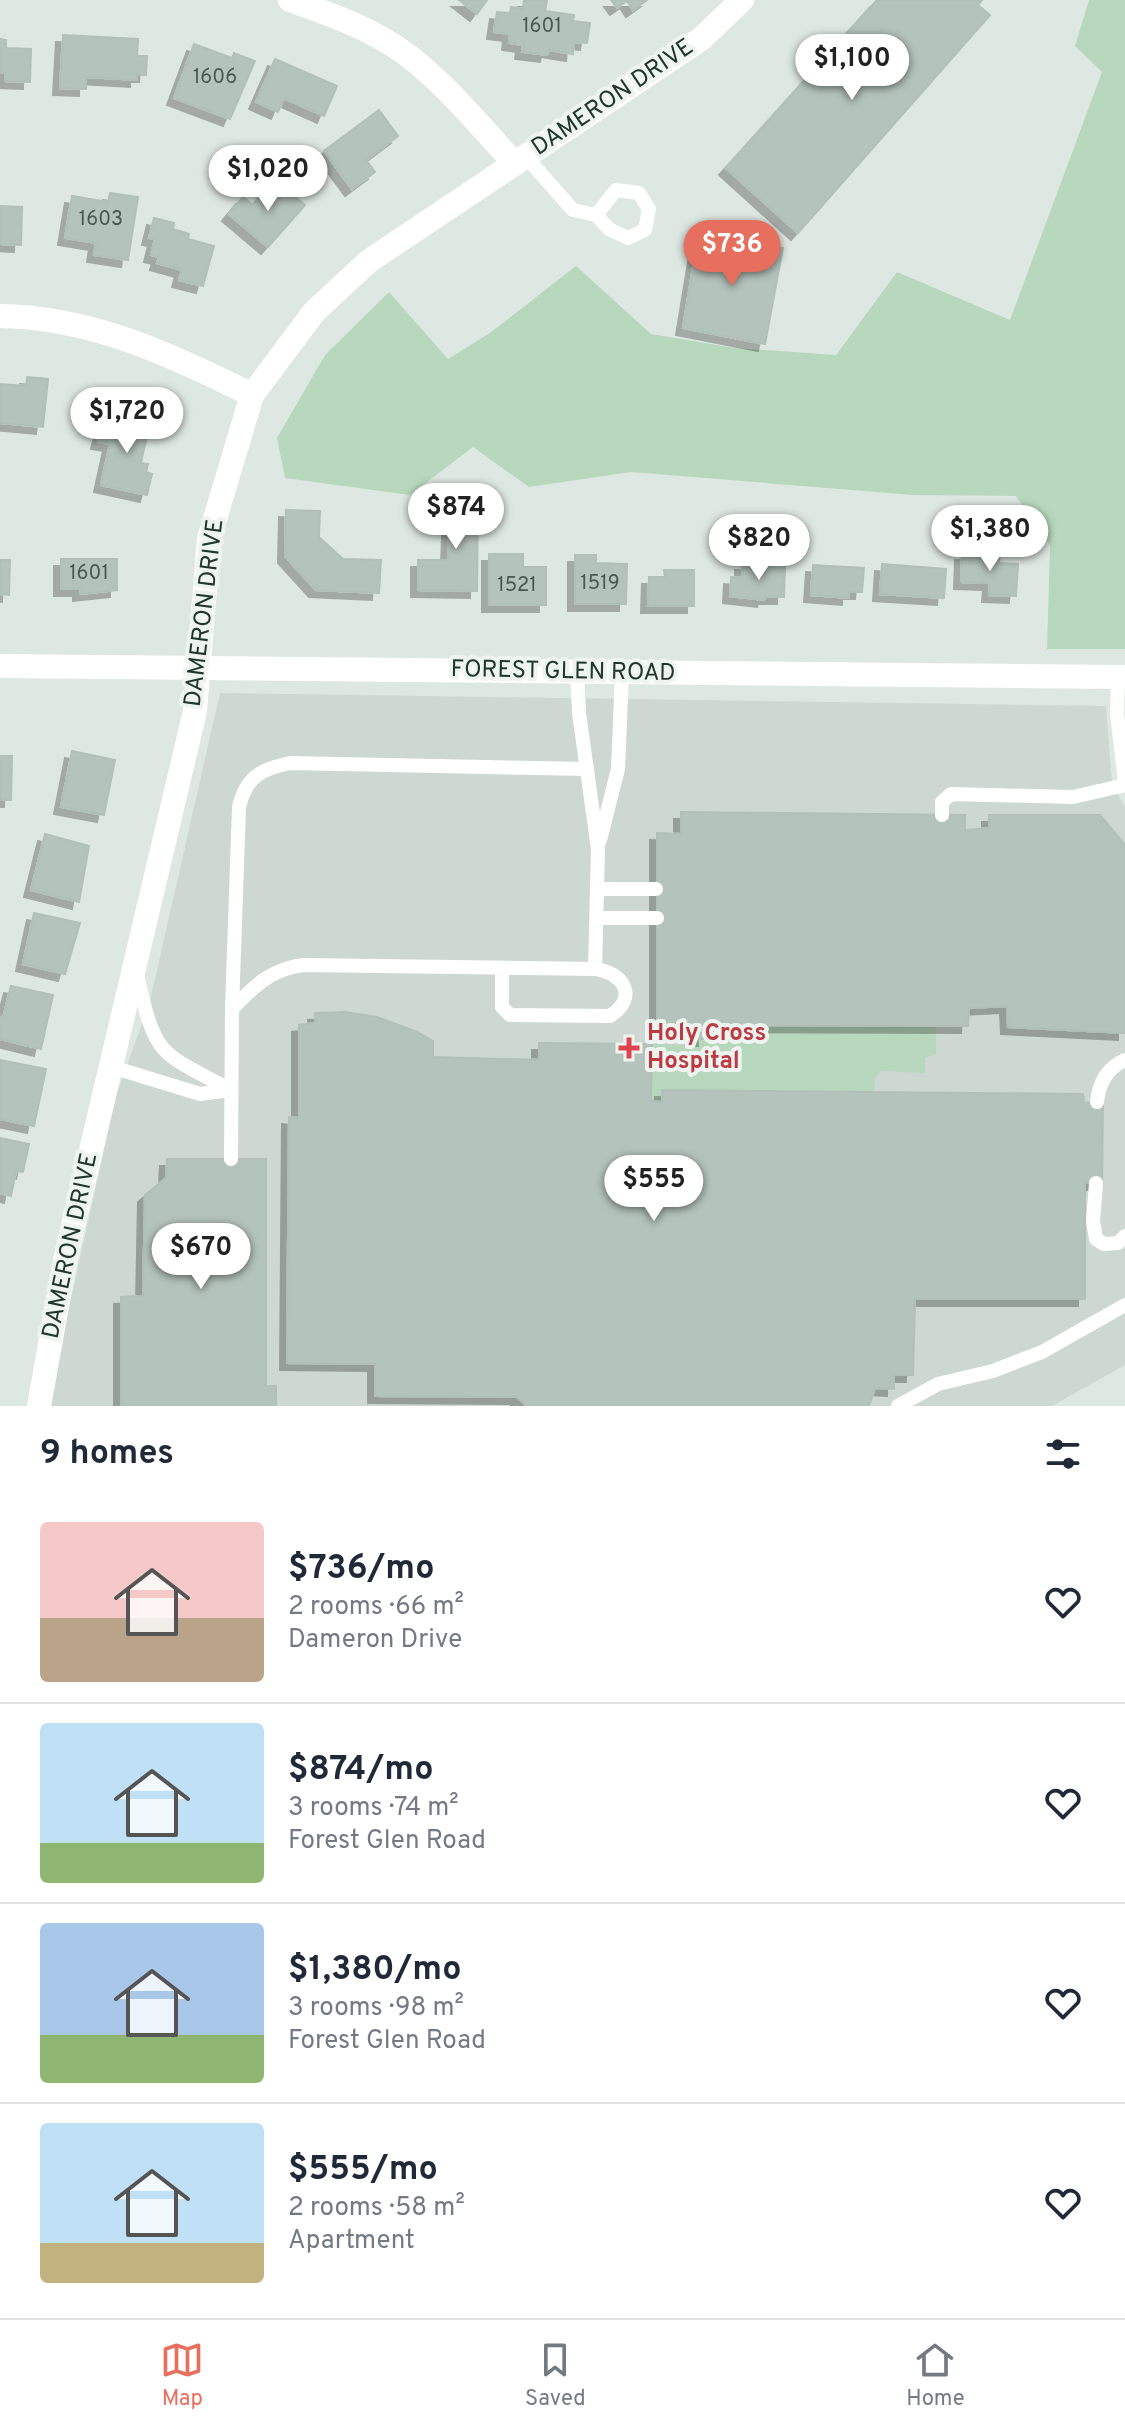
<!DOCTYPE html>
<meta charset="utf-8">
<style>
body{margin:0;font-family:Overpass,sans-serif;background:#f2f2f3;color:#1f2937;height:100vh;display:flex;flex-direction:column;font-size:30px;white-space:nowrap}
*{box-sizing:border-box;margin:0}
p{font-size:26px;color:#747a83}
.icon{flex:none;width:44px;height:44px;fill:none;stroke:currentColor;stroke-width:2;stroke-linecap:round;stroke-linejoin:round}
.map{position:relative;height:1406px;overflow:hidden}
.sheet{display:flex;flex-direction:column;background:#fff;flex:1}
.sheet>*{flex:none}
.price{position:absolute;translate:-50% -68px;padding:0 18px;border-radius:28px;background:#fff;color:#222;font-size:26px;line-height:52px;filter:drop-shadow(0 2px 4px #0008)}
.price::after{content:'';position:absolute;left:50%;top:48px;width:24px;height:18px;margin-left:-12px;background:inherit;clip-path:polygon(0 0,100% 0,50% 100%)}
.price.on{background:#e76f5e;color:#fff}
ul{padding:0;list-style:none}
li{display:flex;align-items:center;gap:24px;height:200px;padding:0 40px}
li+li{border-top:2px solid #e0e1e3}
li span{display:grid;place-items:center;flex:none;width:224px;height:160px;border-radius:8px;color:#555}
li>.icon{margin-inline-start:auto}
span .icon{width:96px;height:96px;fill:#fffc;stroke-width:1}
li b{font-size:34px}
h2{display:flex;justify-content:space-between;align-items:center;height:96px;padding:0 40px;font-size:34px}
.tab-bar{display:flex;justify-content:space-around;align-items:center;height:112px;border-top:2px solid #e0e1e3;background:#fff;font-size:22px;color:#747a83}
.tab-bar a{display:grid;justify-items:center;gap:4px}
.tab-bar .on{color:#e76f5e}
.map>svg:first-child{display:block}
.built{fill:#ccd8d1}
.green{fill:#b8d8bd}
.building{fill:#b4c3bb;stroke:#b1c1b8;stroke-width:2;filter:url(#shadow)}
.lines{fill:none;stroke-linecap:round;stroke-linejoin:round}
.service{stroke:#fff;stroke-width:14}
.minor{stroke:#fff;stroke-width:24}
.tertiary{stroke:#fff;stroke-width:24}
.health-dot{fill:#e0444e;stroke:#eef5f1;stroke-width:3}
.labels{text-anchor:middle;dominant-baseline:central;stroke-width:8;stroke-linejoin:round;paint-order:stroke}
.number-label{font-size:20px;fill:#465951}
.street-label{font-size:24px;fill:#21362e;stroke:#eef5f1}
.health-label{font-size:24px;font-weight:bold;fill:#be3a42;stroke:#eef5f1;text-anchor:start}
</style>
<div class="map">
<svg width="1125" height="1406" viewBox="0 0 1125 1406">
<defs>
<filter id="shadow"><feDropShadow dx="-7" dy="7" stdDeviation="0" flood-color="#0004"/></filter>
</defs>
<rect width="100%" height="100%" fill="#dee8e2"/>
<!-- built -->
<path class="built" d="M 220,693 L 1106,706 L 1112,785 L 1125,807 L 1125,1365 L 1052,1406 L 51,1406 L 61,1344 L 116,1096 L 150,1001 Z"/>
<!-- green -->
<g class="green">
<path d="M 1089,0 L 1125,0 L 1125,649 L 1047,649 L 1050,546 L 1016,496 L 913,495 L 631,472 L 529,487 L 473,447 L 410,495 L 285,478 L 277,438 L 325,355 L 389,292 L 448,359 L 490,333 L 576,266 L 651,334 L 735,348 L 836,355 L 897,272 L 1010,320 L 1102,72 L 1075,46 Z"/>
<path d="M 704,1025 L 936,1026 L 936,1054 L 925,1058 L 925,1073 L 880,1071 L 875,1078 L 874,1091 L 663,1090 L 662,1102 L 651,1101 L 652,1044 L 691,1045 L 692,1039 L 705,1038 Z"/>
</g>
<!-- building -->
<g class="building">
<path d="M 459,0 L 487,0 L 477,14 Z"/>
<path d="M 524,0 L 547,0 L 545,11 L 574,15 L 573,21 L 590,23 L 587,43 L 574,42 L 573,54 L 548,50 L 547,55 L 522,52 L 523,45 L 509,43 L 510,34 L 494,32 L 497,12 L 510,13 L 511,7 L 523,9 Z"/>
<path d="M 611,0 L 647,0 L 633,10 L 627,1 L 617,8 Z"/>
<path d="M 877,0 L 982,0 L 978,5 L 990,15 L 798,233 L 726,168 Z"/>
<path d="M 63,35 L 138,39 L 137,56 L 147,56 L 146,75 L 137,75 L 137,80 L 86,77 L 86,89 L 60,88 Z"/>
<path d="M 0,39 L 6,40 L 6,48 L 31,49 L 30,82 L 5,81 L 5,73 L 0,73 Z"/>
<path d="M 194,44 L 232,58 L 234,53 L 255,61 L 230,119 L 174,98 Z"/>
<path d="M 275,59 L 337,86 L 324,116 L 284,98 L 278,112 L 256,102 Z"/>
<path d="M 379,110 L 398,136 L 366,160 L 375,172 L 352,189 L 324,151 Z"/>
<path d="M 275,180 L 305,205 L 268,247 L 229,214 L 243,197 L 253,205 Z"/>
<path d="M 110,193 L 138,197 L 128,260 L 94,255 L 96,243 L 65,238 L 72,196 L 108,202 Z"/>
<path d="M 0,206 L 22,207 L 21,245 L 0,244 Z"/>
<path d="M 154,218 L 174,223 L 173,229 L 189,234 L 188,239 L 214,246 L 203,286 L 179,280 L 182,270 L 157,263 L 159,257 L 151,255 L 155,239 L 149,238 Z"/>
<path d="M 699,231 L 783,248 L 765,344 L 683,328 Z"/>
<path d="M 27,377 L 48,379 L 43,427 L 0,423 L 0,384 L 26,386 Z"/>
<path d="M 128,412 L 151,417 L 141,463 L 148,464 L 146,472 L 152,474 L 147,495 L 101,485 L 110,444 L 98,442 L 103,422 L 125,427 Z"/>
<path d="M 458,494 L 478,494 L 477,591 L 418,590 L 418,560 L 448,560 L 450,499 L 458,499 Z"/>
<path d="M 286,510 L 320,511 L 319,537 L 343,559 L 381,560 L 379,593 L 316,590 L 285,556 Z"/>
<path d="M 962,553 L 1000,554 L 999,563 L 1018,564 L 1016,596 L 989,595 L 990,583 L 961,582 Z"/>
<path d="M 489,554 L 523,554 L 523,567 L 546,567 L 546,605 L 489,605 Z"/>
<path d="M 575,555 L 596,555 L 596,563 L 627,564 L 626,604 L 575,604 Z"/>
<path d="M 61,559 L 117,559 L 117,590 L 80,594 L 80,589 L 61,589 Z"/>
<path d="M 0,560 L 10,560 L 9,595 L 0,594 Z"/>
<path d="M 742,563 L 785,565 L 784,597 L 765,597 L 764,600 L 730,596 L 731,577 L 742,578 Z"/>
<path d="M 882,564 L 946,569 L 944,598 L 880,594 Z"/>
<path d="M 813,565 L 864,568 L 862,592 L 849,592 L 849,598 L 811,595 Z"/>
<path d="M 664,570 L 694,570 L 694,606 L 648,606 L 649,577 L 665,577 Z"/>
<path d="M 72,751 L 115,760 L 104,815 L 61,807 Z"/>
<path d="M 0,756 L 12,756 L 11,800 L 0,800 Z"/>
<path d="M 681,812 L 965,815 L 965,830 L 989,828 L 989,815 L 1100,815 L 1125,845 L 1125,1033 L 1008,1027 L 1007,1006 L 969,1008 L 968,1026 L 704,1025 L 705,1039 L 692,1039 L 691,1025 L 657,1024 L 657,833 L 681,834 Z"/>
<path d="M 45,834 L 89,846 L 79,902 L 31,890 Z"/>
<path d="M 34,913 L 80,923 L 65,974 L 23,964 Z"/>
<path d="M 11,986 L 53,995 L 41,1049 L 0,1039 L 0,1017 L 3,1018 Z"/>
<path d="M 345,1012 L 377,1017 L 417,1032 L 433,1041 L 433,1057 L 539,1060 L 539,1043 L 652,1044 L 651,1101 L 662,1102 L 662,1090 L 1083,1094 L 1084,1103 L 1103,1102 L 1102,1183 L 1085,1183 L 1085,1299 L 915,1299 L 913,1375 L 894,1375 L 894,1389 L 875,1388 L 869,1406 L 527,1406 L 517,1397 L 375,1396 L 375,1364 L 287,1363 L 289,1117 L 299,1118 L 299,1025 L 316,1023 L 315,1013 Z"/>
<path d="M 0,1060 L 46,1069 L 34,1126 L 0,1119 Z"/>
<path d="M 0,1138 L 29,1144 L 23,1172 L 16,1171 L 11,1196 L 0,1193 Z"/>
<path d="M 167,1159 L 266,1159 L 266,1386 L 276,1386 L 276,1406 L 121,1406 L 121,1297 L 143,1296 L 145,1195 L 166,1178 Z"/>
</g>
<g class="lines">
<!-- service -->
<g class="service">
<path d="M 526,157 L 573,210 L 596,215 L 609,229 L 628,238 L 645,230 L 649,209 L 639,193 L 616,190 L 596,215"/>
<path d="M 577,672 L 579,713 L 598,849 L 595,969"/>
<path d="M 1118,677 L 1117,713 L 1125,782"/>
<path d="M 942,815 L 942,802 L 951,794 L 1073,797 L 1125,785"/>
<path d="M 600,840 L 618,769 L 622,673"/>
<path d="M 597,889 L 656,889"/>
<path d="M 597,918 L 657,918"/>
<path d="M 137,975 C 156,1058 158,1051 231,1090"/>
<path d="M 232,1009 L 239,807 C 246,777 261,769 290,763 L 587,769"/>
<path d="M 112,1067 L 200,1094 L 230,1090"/>
<path d="M 1097,1102 C 1099,1083 1107,1068 1125,1060"/>
<path d="M 231,1159 L 232,1009 C 254,986 271,969 303,965 L 595,969 C 625,973 638,998 610,1016 L 510,1015 L 502,1007 L 502,968"/>
<path d="M 1096,1183 L 1093,1221 L 1096,1239 L 1104,1244 L 1118,1243 L 1125,1236"/>
<path d="M 898,1406 L 938,1384 L 993,1371 L 1042,1352 L 1125,1305"/>
</g>
<!-- minor -->
<g class="minor">
<path d="M 290,0 C 323,12 356,23 386,41 C 432,67 479,125 515,164"/>
<path d="M 0,316 C 91,317 172,355 252,395"/>
<path d="M 39,1406 L 66,1256 L 195,711 L 209,539 L 252,395 L 314,312 L 369,261 L 701,39 L 742,0"/>
</g>
<!-- tertiary -->
<path class="tertiary" d="M 0,666 L 1125,677"/>
</g>
<!-- markers -->
<path class="health-dot" d="M625 1036h8v8h8v8h-8v8h-8v-8h-8v-8h8z"/>
<g class="labels">
<!-- number labels -->
<g class="number-label">
<text x="542" y="27">1601</text>
<text x="215" y="78">1606</text>
<text x="101" y="220">1603</text>
<text x="89" y="574">1601</text>
<text x="600" y="584">1519</text>
<text x="517" y="586">1521</text>
</g>
<!-- street labels -->
<g class="street-label">
<text transform="translate(613 98) rotate(-34)">DAMERON DRIVE</text>
<text transform="translate(205 613) rotate(-83)">DAMERON DRIVE</text>
<text transform="translate(563 672) rotate(1)">FOREST GLEN ROAD</text>
<text transform="translate(71 1246) rotate(-78)">DAMERON DRIVE</text>
</g>
<!-- health labels -->
<g class="health-label">
<text x="647" y="1034">Holy Cross<tspan x="647" dy="28">Hospital</tspan></text>
</g>
</g>
</svg>
<b class="price" style="left:852px;top:102px">$1,100</b>
<b class="price" style="left:268px;top:213px">$1,020</b>
<b class="price on" style="left:732px;top:288px">$736</b>
<b class="price" style="left:127px;top:455px">$1,720</b>
<b class="price" style="left:456px;top:551px">$874</b>
<b class="price" style="left:990px;top:573px">$1,380</b>
<b class="price" style="left:759px;top:582px">$820</b>
<b class="price" style="left:654px;top:1223px">$555</b>
<b class="price" style="left:201px;top:1291px">$670</b>
</div>
<section class="sheet">
<h2>9 homes<svg class="icon" aria-label="filters" viewBox="0 0 24 24"><path d="M4 7h16M4 17h16"/><circle cx="9" cy="7" r="2"/><circle cx="15" cy="17" r="2"/></svg></h2>
<ul>
<li><span style="background:linear-gradient(#f6c9c9 60%,#b9a48a 0)"><svg class="icon" aria-label="home" viewBox="0 0 24 24"><path d="M3 11l9-7 9 7M6 9v11h12V9"/></svg></span><div><b>$736/mo</b><p>2 rooms · 66 m²</p><p>Dameron Drive</p></div><svg class="icon" aria-label="heart" viewBox="0 0 24 24"><path d="M12 20l-8-8c-3-5 5-10 8-4 3-6 11-1 8 4z"/></svg></li>
<li><span style="background:linear-gradient(#bfe0f5 75%,#8fb573 0)"><svg class="icon" aria-label="home" viewBox="0 0 24 24"><path d="M3 11l9-7 9 7M6 9v11h12V9"/></svg></span><div><b>$874/mo</b><p>3 rooms · 74 m²</p><p>Forest Glen Road</p></div><svg class="icon" aria-label="heart" viewBox="0 0 24 24"><path d="M12 20l-8-8c-3-5 5-10 8-4 3-6 11-1 8 4z"/></svg></li>
<li><span style="background:linear-gradient(#a9c7e8 70%,#8fb573 0)"><svg class="icon" aria-label="home" viewBox="0 0 24 24"><path d="M3 11l9-7 9 7M6 9v11h12V9"/></svg></span><div><b>$1,380/mo</b><p>3 rooms · 98 m²</p><p>Forest Glen Road</p></div><svg class="icon" aria-label="heart" viewBox="0 0 24 24"><path d="M12 20l-8-8c-3-5 5-10 8-4 3-6 11-1 8 4z"/></svg></li>
<li><span style="background:linear-gradient(#bfe0f5 75%,#c2b280 0)"><svg class="icon" aria-label="home" viewBox="0 0 24 24"><path d="M3 11l9-7 9 7M6 9v11h12V9"/></svg></span><div><b>$555/mo</b><p>2 rooms · 58 m²</p><p>Apartment</p></div><svg class="icon" aria-label="heart" viewBox="0 0 24 24"><path d="M12 20l-8-8c-3-5 5-10 8-4 3-6 11-1 8 4z"/></svg></li>
</ul>
</section>
<nav class="tab-bar">
<a class="on"><svg class="icon" aria-label="map" viewBox="0 0 24 24"><path d="M3 6l6-2 6 2 6-2v14l-6 2-6-2-6 2zM9 4v14M15 6v14"/></svg>Map</a>
<a><svg class="icon" aria-label="saved" viewBox="0 0 24 24"><path d="M7 4h10v16l-5-4-5 4z"/></svg>Saved</a>
<a><svg class="icon" aria-label="home" viewBox="0 0 24 24"><path d="M3 11l9-7 9 7M6 9v11h12V9"/></svg>Home</a>
</nav>
